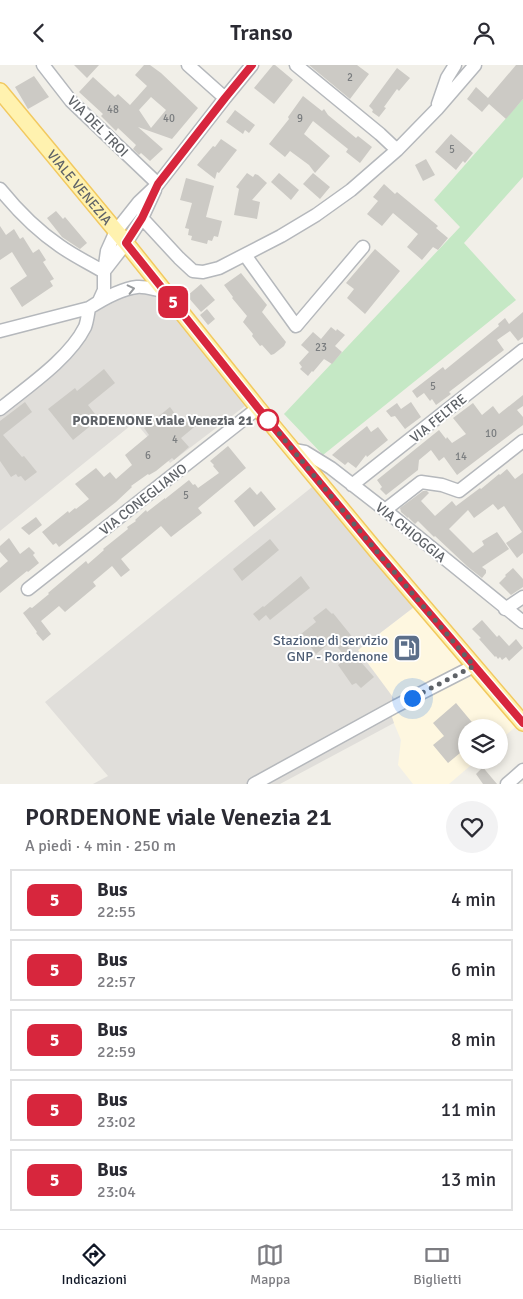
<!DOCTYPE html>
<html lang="it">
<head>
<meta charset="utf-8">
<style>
  :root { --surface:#fff; --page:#f2f2f3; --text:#2b2b33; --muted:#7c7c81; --line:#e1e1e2; --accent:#111827 }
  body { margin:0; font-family:Signika,sans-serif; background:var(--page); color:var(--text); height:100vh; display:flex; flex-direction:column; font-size:19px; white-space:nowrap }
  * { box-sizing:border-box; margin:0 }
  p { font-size:16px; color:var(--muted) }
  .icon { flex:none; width:28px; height:28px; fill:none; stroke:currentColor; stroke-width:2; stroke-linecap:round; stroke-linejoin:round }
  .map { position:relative; height:719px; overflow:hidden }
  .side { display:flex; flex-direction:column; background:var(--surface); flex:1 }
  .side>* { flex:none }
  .badge { padding:0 10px; border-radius:8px; font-size:18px; line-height:32px }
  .tools { position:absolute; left:458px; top:654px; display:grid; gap:10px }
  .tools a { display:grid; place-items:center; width:50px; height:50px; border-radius:50%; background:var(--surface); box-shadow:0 2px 8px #0003; font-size:25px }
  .you { position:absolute; width:25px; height:25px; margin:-12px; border:4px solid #fff; border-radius:50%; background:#1a73e8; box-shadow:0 0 0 8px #1a73e833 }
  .map>.badge { position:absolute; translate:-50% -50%; box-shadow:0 0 0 2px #fff }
  .round { display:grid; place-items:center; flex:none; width:52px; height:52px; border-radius:26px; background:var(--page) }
  .overview { display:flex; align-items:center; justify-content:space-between; height:85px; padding:0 25px }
  h1 { font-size:24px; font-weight:600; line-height:38px }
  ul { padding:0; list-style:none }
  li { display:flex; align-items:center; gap:15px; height:62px; margin:0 10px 8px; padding:0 15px; border:2px solid var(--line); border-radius:0px }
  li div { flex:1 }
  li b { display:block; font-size:19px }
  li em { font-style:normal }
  li .badge { min-width:55px; font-weight:700; text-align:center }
  header { display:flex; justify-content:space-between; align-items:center; height:65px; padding:0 25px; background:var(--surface); font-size:22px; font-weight:600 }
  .menu { display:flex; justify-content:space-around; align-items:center; height:70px; border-top:1px solid var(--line); background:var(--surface); font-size:14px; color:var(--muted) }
  .menu a { display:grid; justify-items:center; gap:2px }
  .menu .on { color:var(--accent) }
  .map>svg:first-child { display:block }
  .commercial { fill:#fef7e0 }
  .industrial { fill:#e0deda }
  .green { fill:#c5e8c5 }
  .building { fill:#cccac5; fill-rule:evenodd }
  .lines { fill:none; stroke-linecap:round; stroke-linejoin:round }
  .minor-casing { stroke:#b5b8bc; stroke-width:15 }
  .major-casing { stroke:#f2c960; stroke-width:18 }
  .minor { stroke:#fff; stroke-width:12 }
  .major { stroke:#fff2af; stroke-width:15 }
  .oneway { stroke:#979a9d }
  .line-casing { stroke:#fff; stroke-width:11 }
  .line { stroke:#d7263d; stroke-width:8 }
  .walk { stroke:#5f6368; stroke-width:5; stroke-dasharray:0 9 }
  .stop-dot { fill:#fff; stroke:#d7263d; stroke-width:2.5 }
  .labels { text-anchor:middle; stroke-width:4; stroke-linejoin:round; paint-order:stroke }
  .number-label { font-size:11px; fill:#7a7d7f }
  .street-label { font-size:14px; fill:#5f6368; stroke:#fff }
  .stop-label { font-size:14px; font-weight:bold; fill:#5f6368; stroke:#fff; text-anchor:end }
  .service-label { font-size:14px; fill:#4e5e75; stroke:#fff; text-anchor:end }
</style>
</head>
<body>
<header><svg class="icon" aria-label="back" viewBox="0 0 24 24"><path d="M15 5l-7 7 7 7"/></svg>Transo<svg class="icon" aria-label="person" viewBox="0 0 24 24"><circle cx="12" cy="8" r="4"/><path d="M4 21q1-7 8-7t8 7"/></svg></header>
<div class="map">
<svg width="523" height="719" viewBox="0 0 523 719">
  <rect width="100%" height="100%" fill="#f1efe8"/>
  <path class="commercial" d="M418,539L520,658L499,676V662H466V695H477L449,719H413L398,700L401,675L390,649L358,585Z"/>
  <path class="industrial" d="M138,226L161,230L249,338L170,398L135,357L0,466V350L60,300L92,244Z
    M317,418L418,539L358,585L401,643L391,649L394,658L280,719H93L108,711L45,637Z"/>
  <path class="green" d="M523,34V112L464,178L516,235L323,390L284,349L460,162L434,135Z"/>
  <path class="building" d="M74,0H99L87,13Z
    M144,0H150L161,8L198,43L172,74L138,62L163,84L150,96L141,88L139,90L133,84L136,80L118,63L116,66L101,51L103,49L79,27L93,12L115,32L118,29L130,40L147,21L135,10ZM151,32L166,45L151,63L139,45Z
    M273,0H275L293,15L274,39L254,23Z
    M309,0H357L369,9L350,34Z
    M516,0H523V34L506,54L489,39L482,47L467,34L476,22L488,33Z
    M397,3L410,13L399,26L397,24L384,42L386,43L379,52L372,47L373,45L369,41Z
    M34,11L49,32L28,44L15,22Z
    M303,31L322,46L324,44L328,50L356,73L358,71L372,82L360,98L346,87L348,84L313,56L304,69L330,91L315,108L309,100L290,86L285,92L269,79L289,54L288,52Z
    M235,45L255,60L249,68L245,65L243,69L226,57Z
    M451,69L473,88L465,98L463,96L456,105L435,87Z
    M221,74L237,85L219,108L217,107L215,114L197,100L213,81L215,82Z
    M426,94L435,110L423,116L415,100Z
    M247,108L253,112L255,109L258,110L267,118L252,135L260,137L257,154L234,150L239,124L236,122Z
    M279,108L299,125L291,135L271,117Z
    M313,108L330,122L320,134L303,119Z
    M186,113L214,121L206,152L222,156L218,172L214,171L212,176L208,175L207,179L191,175L192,171L188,170L189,164L185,163L192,138L180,135Z
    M384,119L395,129L397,127L426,151L438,161L436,163L448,173L438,185L433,182L422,195L407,182L418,169L393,148L382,161L367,149L378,136L373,132Z
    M56,146L63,154L65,152L87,178L80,184L62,172L47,153Z
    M0,161L6,170L14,164L20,174L23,172L33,188L39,184L46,195L43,197L54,214L50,216L53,221L22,242L10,223L27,211L12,187L0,195Z
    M375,184L400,206L365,249L347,233L354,224L346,218Z
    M241,208L267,240L262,247L286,277L284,281L274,289L271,290L262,280L260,281L252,271L253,269L243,257L247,251L232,233L233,232L224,220Z
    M201,219L215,235L201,247L187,231Z
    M207,244L215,254L208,260L200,250Z
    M523,247V272L518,276L510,266L497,275L504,285L449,327L451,329L436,340L432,334L430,336L424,328L417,333L412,326L443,302L445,305L499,261L498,259L505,253L509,259Z
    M331,262L336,266L337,264L345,270L335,281L342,287L332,299L324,294L313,307L312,306L308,311L300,304L302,302L299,298L309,287L301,280L313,267L321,274Z
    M104,304L115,318L88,340L99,354L73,375L48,344L75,323L77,326Z
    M523,330V341L517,345L523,352V360L457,410L444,392L439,396L431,385L419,395L418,405L386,430L380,424L382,422L377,415L439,365L446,374L447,372L452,378L466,369L453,353L473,338L482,350L493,341L499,349Z
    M25,337L32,347L3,370L22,392L24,391L37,407L25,416L21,411L18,412L16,409L11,412L0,396V356Z
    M411,337L421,352L405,364L395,351L391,352L386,346L397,338L401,344Z
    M170,342L183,360L193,351L199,358L181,373L189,382L174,395L172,393L156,406L149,410L148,409L131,421L132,422L116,437L59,482L56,478L53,480L42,467L68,446L69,448L75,443L76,444L89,434L75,419L96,403L104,412L110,407L116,414L132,400L125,390L149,370L144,363Z
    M367,361L371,367L378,362L388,375L367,392L366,390L356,403L348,397L345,400L332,390L341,382Z
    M228,381L246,403L198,443L202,448L171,472L161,461L121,494L130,505L121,512L112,501L93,517L96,521L65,547L59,541L41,556L51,569L43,576L36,568L37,567L23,548L30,542L32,543L49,529L48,528L86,496L88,499L104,485L103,484L128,464L127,462L136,456L135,455L146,445L147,447L165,433V434L189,415L193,420L195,419L198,423L219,408L213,401L214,400L210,396Z
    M507,404L515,414L523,408V488L517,493L506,478L522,467L504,441L498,445L493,439L474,453L468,445L449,464L473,488L484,480L482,476L497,467L509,484L482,502L486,505V508L482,513L468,502L435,471L434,472L418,456L415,459L408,452V453L401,447L400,443L423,426H427L429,428L421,436L435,451L452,436L456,441L480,423L481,424L499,409L500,410Z
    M250,422L257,430L261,426L276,444L254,462L234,436Z
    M36,452L42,460L29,470L21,463Z
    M9,473L20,489L29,482L35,488L33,490L39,498L28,507L27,506L0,528V503L8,496L0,487V481Z
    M270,474L279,485L242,516L233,504Z
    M513,503L523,514V522L511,530L499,518L506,511L505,510Z
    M301,511L310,523L270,555L266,550L259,556L253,549L263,541L264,542Z
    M326,543L332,549L333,548L354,574L346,580L374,612L361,623L356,618L352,620L338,600L347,593L332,576L316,589L301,569L316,557L313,553Z
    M482,555L497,572L499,570L509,581L516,574L523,583L509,596L506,592L502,595L500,592L498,594L496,591L495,592L479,574L481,573L472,564Z
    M456,638L476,662H466V683L448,698L433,680L444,671L433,658Z
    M483,702L486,706L497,719H483L476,709Z"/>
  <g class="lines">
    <g class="minor-casing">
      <path id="minor" d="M43,0L71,36L158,119
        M188,0L225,33
        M296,0L380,69L397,85
        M438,39L447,13L455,0
        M0,124C17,145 38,166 60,181C74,191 89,198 104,207
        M142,153L179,193L193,206L203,207L219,203L281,171L316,150L351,125L397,85L437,44L475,0
        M245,190L296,261L363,182
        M105,205L126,178L142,153L155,125
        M99,236L104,225V207L107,186L116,166L139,137L158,119L225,33L252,0
        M0,266L89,243C103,234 120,224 137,222C145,221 156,225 165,226
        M0,344C27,322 69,294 85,262C87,257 88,249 89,243
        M294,385L305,387L331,403L385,445L523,557
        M352,420L523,285
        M385,445L421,417L442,420L459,426L523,376
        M28,524L258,343
        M505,544L523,532
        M254,719L396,641L474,601
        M507,719L523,705"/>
    </g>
    <g class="major-casing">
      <g id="major">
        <path id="s1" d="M0,26L126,178L258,343L378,488L523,658"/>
      </g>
    </g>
    <use href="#minor" class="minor"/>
    <use href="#major" class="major"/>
  </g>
  <defs><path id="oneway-chevron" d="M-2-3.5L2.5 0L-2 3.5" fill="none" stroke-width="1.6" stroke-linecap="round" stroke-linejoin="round" transform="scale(1.25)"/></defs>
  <use class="oneway" href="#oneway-chevron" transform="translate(131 224) rotate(-13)"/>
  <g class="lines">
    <g class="line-casing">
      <path id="line" d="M252,0L225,33L158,119L142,153L126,178L258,343L378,488L523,658"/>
    </g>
    <use href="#line" class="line"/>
    <path class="walk" d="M268,355L378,488L474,601L412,633"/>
  </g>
  <defs>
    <g id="fuel-square" transform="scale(1.4375)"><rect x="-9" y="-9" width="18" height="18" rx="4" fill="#5c6f8a" stroke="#fff"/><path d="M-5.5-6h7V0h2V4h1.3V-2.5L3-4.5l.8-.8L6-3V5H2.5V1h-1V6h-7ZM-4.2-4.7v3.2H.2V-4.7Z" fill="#fff"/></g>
  </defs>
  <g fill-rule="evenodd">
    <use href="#fuel-square" x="407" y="583"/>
  </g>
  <circle class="stop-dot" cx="268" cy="355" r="10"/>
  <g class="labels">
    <g class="number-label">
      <text x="350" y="16">2</text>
      <text x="113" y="48">48</text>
      <text x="169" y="57">40</text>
      <text x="300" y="57">9</text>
      <text x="452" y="88">5</text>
      <text x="321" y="286">23</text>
      <text x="433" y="325">5</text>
      <text x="491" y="372">10</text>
      <text x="175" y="378">4</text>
      <text x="148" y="394">6</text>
      <text x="461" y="395">14</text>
      <text x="186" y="434">5</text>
    </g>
    <g class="street-label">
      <text transform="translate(98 61) rotate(45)" y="5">VIA DEL TROI</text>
      <text dy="5" stroke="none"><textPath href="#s1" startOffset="125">VIALE VENEZIA</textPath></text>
      <text transform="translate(438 353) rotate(-39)" y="5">VIA FELTRE</text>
      <text transform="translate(143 434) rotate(-38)" y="5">VIA CONEGLIANO</text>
      <text transform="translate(411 467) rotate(39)" y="5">VIA CHIOGGIA</text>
    </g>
    <g class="stop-label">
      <text x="253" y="360">PORDENONE viale Venezia 21</text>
    </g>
    <g class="service-label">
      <text x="388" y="580">Stazione di servizio<tspan x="388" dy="16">GNP - Pordenone</tspan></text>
    </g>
  </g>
</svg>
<div class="tools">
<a><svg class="icon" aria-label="layers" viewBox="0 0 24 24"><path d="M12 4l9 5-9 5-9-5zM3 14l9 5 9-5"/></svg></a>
</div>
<div class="you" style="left:412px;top:633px"></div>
<b class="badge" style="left:173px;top:237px;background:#d7263d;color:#fff">5</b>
</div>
<section class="side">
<div class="overview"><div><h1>PORDENONE viale Venezia 21</h1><p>A piedi · 4 min · 250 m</p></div><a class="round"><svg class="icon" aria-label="heart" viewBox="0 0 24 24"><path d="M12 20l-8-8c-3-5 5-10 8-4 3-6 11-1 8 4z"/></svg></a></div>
<ul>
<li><span class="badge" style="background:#d7263d;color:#fff">5</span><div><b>Bus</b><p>22:55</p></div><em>4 min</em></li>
<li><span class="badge" style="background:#d7263d;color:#fff">5</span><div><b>Bus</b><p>22:57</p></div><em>6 min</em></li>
<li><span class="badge" style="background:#d7263d;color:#fff">5</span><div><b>Bus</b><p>22:59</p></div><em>8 min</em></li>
<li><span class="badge" style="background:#d7263d;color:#fff">5</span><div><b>Bus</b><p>23:02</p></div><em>11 min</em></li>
<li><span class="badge" style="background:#d7263d;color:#fff">5</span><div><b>Bus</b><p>23:04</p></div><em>13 min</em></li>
</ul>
</section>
<nav class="menu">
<a class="on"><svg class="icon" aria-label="directions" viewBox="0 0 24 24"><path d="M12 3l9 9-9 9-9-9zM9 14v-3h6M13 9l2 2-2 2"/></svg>Indicazioni</a>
<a><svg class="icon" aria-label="map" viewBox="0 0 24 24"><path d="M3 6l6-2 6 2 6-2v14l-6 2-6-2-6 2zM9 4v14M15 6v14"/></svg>Mappa</a>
<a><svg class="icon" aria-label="tickets" viewBox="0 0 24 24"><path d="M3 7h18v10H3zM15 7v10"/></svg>Biglietti</a>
</nav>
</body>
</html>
